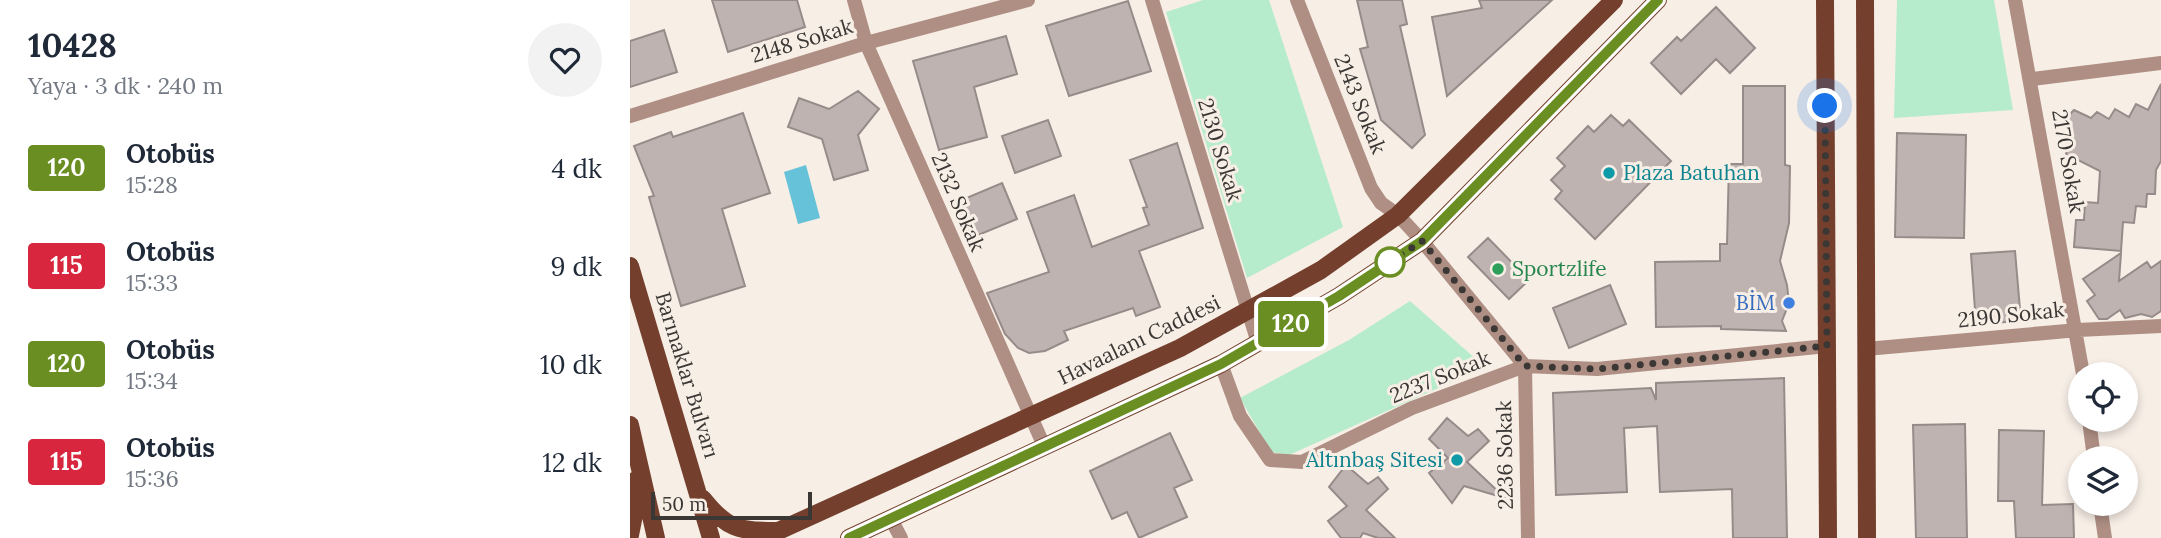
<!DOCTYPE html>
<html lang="tr">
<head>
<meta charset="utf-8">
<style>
  :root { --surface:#fff; --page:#f2f2f3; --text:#1f2937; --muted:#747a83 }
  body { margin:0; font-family:Lora,serif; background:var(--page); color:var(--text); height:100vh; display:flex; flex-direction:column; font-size:26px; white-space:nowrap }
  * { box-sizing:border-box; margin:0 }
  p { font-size:23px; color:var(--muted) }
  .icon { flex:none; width:38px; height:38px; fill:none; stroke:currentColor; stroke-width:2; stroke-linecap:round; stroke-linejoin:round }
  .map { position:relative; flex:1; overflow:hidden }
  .drawer { display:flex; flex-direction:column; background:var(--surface); width:630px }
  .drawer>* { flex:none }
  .badge { padding:0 14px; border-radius:5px; font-size:24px; line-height:46px }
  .buttons { position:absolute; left:1438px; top:362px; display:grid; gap:14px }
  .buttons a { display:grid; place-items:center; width:70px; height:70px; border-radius:50%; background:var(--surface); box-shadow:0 4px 10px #0003; font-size:35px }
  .scale { position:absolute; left:21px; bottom:18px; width:161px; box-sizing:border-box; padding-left:7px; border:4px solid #3a3734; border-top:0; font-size:19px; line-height:24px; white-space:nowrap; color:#3a3734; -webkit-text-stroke:5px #f7eee6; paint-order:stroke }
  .you { position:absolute; width:35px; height:35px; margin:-18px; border:5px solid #fff; border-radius:50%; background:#1a73e8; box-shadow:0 0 0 10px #1a73e833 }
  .map>.badge { position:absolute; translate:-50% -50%; box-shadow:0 0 0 4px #fff }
  .round { display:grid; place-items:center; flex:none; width:74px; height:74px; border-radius:37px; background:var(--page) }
  .summary { display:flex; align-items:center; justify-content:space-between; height:119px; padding:0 28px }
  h1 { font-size:33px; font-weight:700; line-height:52px }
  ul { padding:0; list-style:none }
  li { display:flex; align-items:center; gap:21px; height:98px; padding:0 28px }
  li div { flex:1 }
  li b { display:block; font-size:26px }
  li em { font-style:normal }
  li .badge { min-width:77px; font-weight:700; text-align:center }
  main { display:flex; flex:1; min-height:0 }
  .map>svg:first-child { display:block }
  .green { fill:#b6eccb }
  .water { fill:#66c2d8 }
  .building { fill:#bfb3b2; stroke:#978b8a; stroke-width:2 }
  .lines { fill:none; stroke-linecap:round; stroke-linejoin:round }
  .street { stroke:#af8f84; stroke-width:14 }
  .primary { stroke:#74402d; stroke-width:18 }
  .line-casing { stroke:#fff; stroke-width:16 }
  .line { stroke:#6b8e23; stroke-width:10 }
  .walk { stroke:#3a3734; stroke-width:7; stroke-dasharray:0 12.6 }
  .culture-dot { fill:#0f9aa8; stroke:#f7eee6; stroke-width:2.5 }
  .stop-dot { fill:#fff; stroke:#6b8e23; stroke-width:3.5 }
  .leisure-dot { fill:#2e9e5b; stroke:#f7eee6; stroke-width:2.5 }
  .shop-dot { fill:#3f7fe0; stroke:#f7eee6; stroke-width:2.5 }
  .labels { text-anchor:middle; stroke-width:6; stroke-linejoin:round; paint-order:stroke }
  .street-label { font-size:21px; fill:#3a3734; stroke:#f7eee6 }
  .culture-label { font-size:21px; fill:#0d838f; stroke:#f7eee6; text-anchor:start }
  .leisure-label { font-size:21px; fill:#27864d; stroke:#f7eee6; text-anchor:start }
  .shop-label { font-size:21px; fill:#366cbe; stroke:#f7eee6; text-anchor:end }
</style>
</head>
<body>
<main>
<section class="drawer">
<div class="summary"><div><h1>10428</h1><p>Yaya · 3 dk · 240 m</p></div><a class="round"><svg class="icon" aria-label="heart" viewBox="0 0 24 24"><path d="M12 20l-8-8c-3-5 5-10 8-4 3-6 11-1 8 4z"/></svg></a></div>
<ul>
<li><span class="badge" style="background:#6b8e23;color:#fff">120</span><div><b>Otobüs</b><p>15:28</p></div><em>4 dk</em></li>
<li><span class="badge" style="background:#d7263d;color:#fff">115</span><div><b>Otobüs</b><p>15:33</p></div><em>9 dk</em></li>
<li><span class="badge" style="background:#6b8e23;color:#fff">120</span><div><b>Otobüs</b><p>15:34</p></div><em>10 dk</em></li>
<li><span class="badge" style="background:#d7263d;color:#fff">115</span><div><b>Otobüs</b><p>15:36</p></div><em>12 dk</em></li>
</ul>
</section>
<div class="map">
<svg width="1531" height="538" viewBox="0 0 1531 538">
  <rect width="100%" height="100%" fill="#f7eee6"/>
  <path class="green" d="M573,0H639L713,227L617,278L536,12Z
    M1267,0H1364L1383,110L1264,118Z
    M780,301L855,367L659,455L641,452L610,398L719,340Z"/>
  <path class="water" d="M176,165L190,218L168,224L154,172Z"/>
  <path class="building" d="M82,0H167L175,27L98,52Z
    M727,0H772L777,24L770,26L795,135L782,148L751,120L730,49L738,47Z
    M849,0H922L817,96L802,17L852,8Z
    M498,1L521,71L439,96L416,26Z
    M1086,7L1125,48L1100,73L1086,59L1051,94L1021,63L1047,37L1051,41Z
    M34,30L47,72L0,87V41Z
    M376,36L387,74L344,87L357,137L309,150L283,61Z
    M1531,84V161L1526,170L1525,194H1517L1516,207L1506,206L1504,223L1493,222L1491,251L1444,247L1446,220H1454L1455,202L1468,203L1470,171L1436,154L1439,134L1436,118L1444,110L1461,118L1467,112L1479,119L1485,109L1499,117L1506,104L1518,110Z
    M1113,86H1155V165L1160,166L1159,223L1150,261L1157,285L1159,303L1152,321L1156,331L1091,329V326L1026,327L1025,262L1090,261V244H1097L1099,164H1113Z
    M228,91L249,109L228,135L238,170L204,180L192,139L158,127L169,98L199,109Z
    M113,113L140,193L92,209L115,286L51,306L19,197L24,196L4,146L41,132L43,137Z
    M981,115L993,126L999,120L1041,161L965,239L925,199L932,191L921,180L935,166L927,158L958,126L964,132Z
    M418,120L431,156L385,173L372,136Z
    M1267,133L1336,135L1334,238L1265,237Z
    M547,143L573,228L509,251L530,307L506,316L503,308L434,331L438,340L415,351L399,353L388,348L375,334L357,293L419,272L397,212L444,195L462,247L519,225L513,208L517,207L500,160Z
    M372,183L387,219L341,238L327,202Z
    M858,238L899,280L879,299L838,257Z
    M1385,251L1391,321L1346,324L1341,254Z
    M1491,253L1489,281L1517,262L1521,268L1531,261V311L1522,317L1511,314L1495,318L1490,310L1477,319H1469L1457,301L1465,295L1453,279Z
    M980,285L996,324L939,348L923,308Z
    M1154,378L1157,538H1103L1102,489L1030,492L1027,426L994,428L997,492L926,495L923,393L1021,388L1026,400V383Z
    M817,418L838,436L848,429L859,441L837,462L875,498L834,486L822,503L799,473L818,458L799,439Z
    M1335,424L1337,538H1286L1283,425Z
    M1369,430L1414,431L1412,505L1443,504L1444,538H1386L1384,501H1368Z
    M540,433L562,480L544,488L557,517L509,538L497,512L482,519L460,471Z
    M716,465L738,484L748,477L758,489L736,510L765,538H748L733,533L730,538H711L698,521L717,506L699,487Z"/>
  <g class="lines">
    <path class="street" d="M224,0L236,43L414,446
      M522,0L628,343
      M667,0L741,188L751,203L768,215L792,241L895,366L898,538
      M1385,0L1453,374
      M1402,79L1531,63
      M0,116L236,43L398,0
      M1236,349L1448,330L1531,326
      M591,364L610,416L640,460L672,462L782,408L895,366L967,369L1197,346
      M1459,420L1464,458
      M1470,504L1475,538
      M261,519L271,538"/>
    <path class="primary" d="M1195,0L1198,538
      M1235,0L1237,538
      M0,266L81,538
      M0,425L26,538
      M73,499C97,529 108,531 145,531
      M0,535L5,510L6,480
      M133,538L550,348L691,270L768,215L984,0
      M219,538L591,364L709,296L792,241L1028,0"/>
  </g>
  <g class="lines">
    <g class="line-casing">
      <path id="line" d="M219,538L591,364L709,296L792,241L1028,0"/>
    </g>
    <use href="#line" class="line"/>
    <path class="walk" d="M760,262L750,269L792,241L895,366L967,369L1197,346L1195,106"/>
  </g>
  <g class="culture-dot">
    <circle cx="979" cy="173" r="7"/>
    <circle cx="827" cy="460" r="7"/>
  </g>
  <circle class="stop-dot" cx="760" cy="262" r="14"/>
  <circle class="leisure-dot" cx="868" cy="269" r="7"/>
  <circle class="shop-dot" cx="1159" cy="303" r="7"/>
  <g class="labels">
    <g class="street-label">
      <text transform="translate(172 41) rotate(-17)" y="7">2148 Sokak</text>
      <text transform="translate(730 104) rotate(68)" y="7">2143 Sokak</text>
      <text transform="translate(590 150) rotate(73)" y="7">2130 Sokak</text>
      <text transform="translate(1438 161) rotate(80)" y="7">2170 Sokak</text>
      <text transform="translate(328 202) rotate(67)" y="7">2132 Sokak</text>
      <text transform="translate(1381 315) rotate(-6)" y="7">2190 Sokak</text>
      <text transform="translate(509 340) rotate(-26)" y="7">Havaalanı Caddesi</text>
      <text transform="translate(57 375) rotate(73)" y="7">Barınaklar Bulvarı</text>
      <text transform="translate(810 377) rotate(-22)" y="7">2237 Sokak</text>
      <text transform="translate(875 455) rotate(-91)" y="7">2236 Sokak</text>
    </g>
    <g class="culture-label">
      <text x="993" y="180">Plaza Batuhan</text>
      <text x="813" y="467" text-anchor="end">Altınbaş Sitesi</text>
    </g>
    <g class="leisure-label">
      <text x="882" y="276">Sportzlife</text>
    </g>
    <g class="shop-label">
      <text x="1145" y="310">BİM</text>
    </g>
  </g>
</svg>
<div class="buttons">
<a><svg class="icon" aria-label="locate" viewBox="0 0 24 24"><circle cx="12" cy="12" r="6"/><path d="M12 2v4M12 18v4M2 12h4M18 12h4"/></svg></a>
<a><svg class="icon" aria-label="layers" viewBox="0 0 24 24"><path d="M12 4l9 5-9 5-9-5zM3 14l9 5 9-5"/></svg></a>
</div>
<div class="scale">50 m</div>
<div class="you" style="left:1195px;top:106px"></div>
<b class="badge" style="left:661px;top:324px;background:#6b8e23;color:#fff">120</b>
</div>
</main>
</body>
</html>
